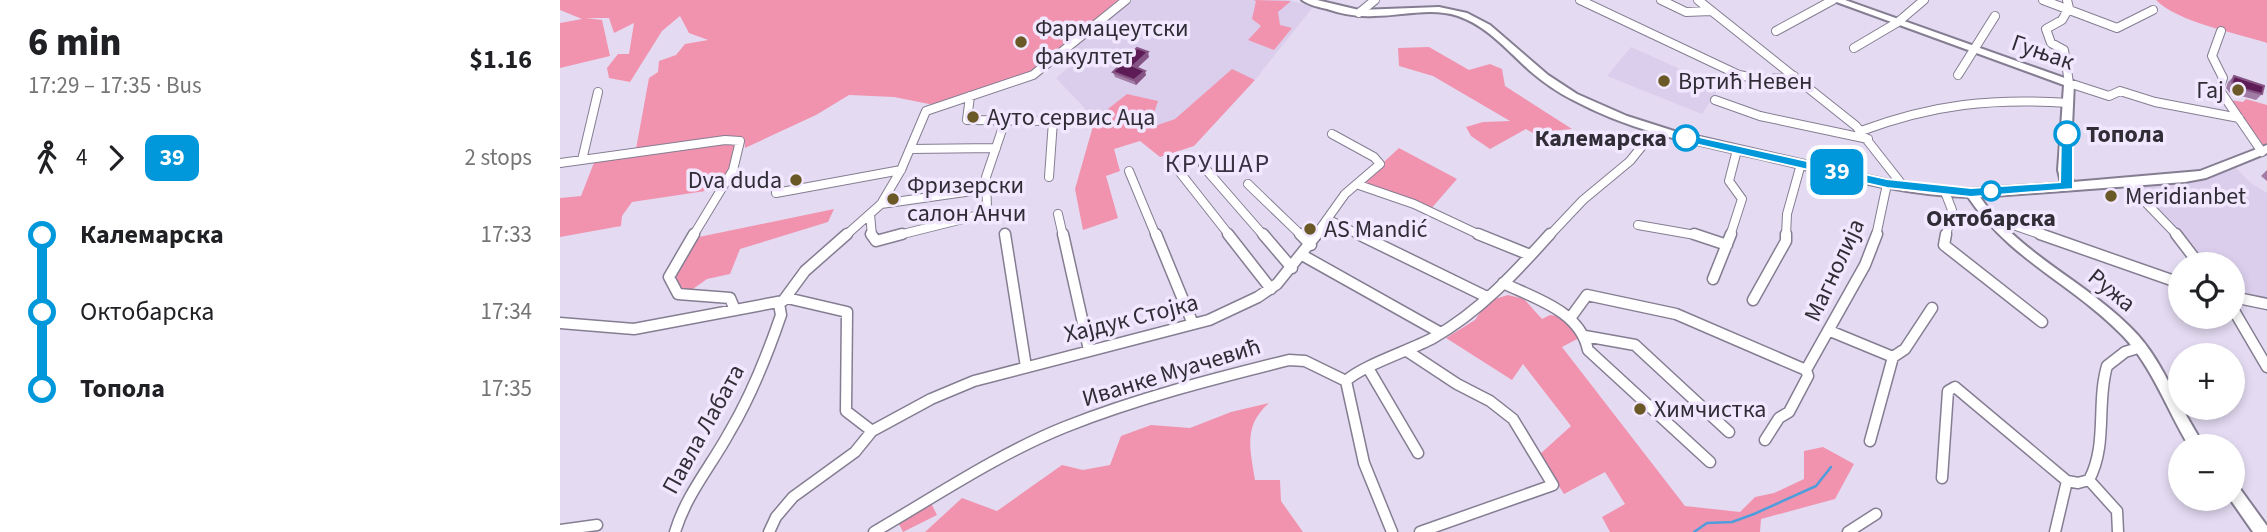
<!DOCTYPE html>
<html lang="en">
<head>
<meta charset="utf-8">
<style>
  :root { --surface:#fff; --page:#f6f6f6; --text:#202124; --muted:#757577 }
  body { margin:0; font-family:"Source Sans 3",sans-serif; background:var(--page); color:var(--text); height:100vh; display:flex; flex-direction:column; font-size:26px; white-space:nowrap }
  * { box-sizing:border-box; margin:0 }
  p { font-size:23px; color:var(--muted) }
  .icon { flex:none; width:38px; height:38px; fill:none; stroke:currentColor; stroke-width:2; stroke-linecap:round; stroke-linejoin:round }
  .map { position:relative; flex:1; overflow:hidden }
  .panel { display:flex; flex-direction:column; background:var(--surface); width:560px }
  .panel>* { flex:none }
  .badge { padding:0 14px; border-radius:10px; font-size:24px; line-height:46px }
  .tools { position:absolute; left:1608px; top:252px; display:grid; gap:14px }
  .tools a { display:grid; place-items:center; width:77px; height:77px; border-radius:50%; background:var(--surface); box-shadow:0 4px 10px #0003; font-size:35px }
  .map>.badge { position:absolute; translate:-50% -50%; box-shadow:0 0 0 4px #fff }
  .legs { display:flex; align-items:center; gap:10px; height:77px; padding:0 28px; font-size:23px }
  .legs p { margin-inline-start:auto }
  .summary { display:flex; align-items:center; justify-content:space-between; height:119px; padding:0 28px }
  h1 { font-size:38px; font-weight:800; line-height:52px }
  ul { padding:0 28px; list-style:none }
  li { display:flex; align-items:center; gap:24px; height:77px; font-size:26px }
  li i { display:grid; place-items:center; width:10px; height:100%; margin:0 9px; background:currentColor }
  li i::after { content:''; width:18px; height:18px; margin:-9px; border:5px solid; border-radius:50%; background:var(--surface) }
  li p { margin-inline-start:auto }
  li:first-child i { background:linear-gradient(#0000 50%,currentColor 0) }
  li:last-child i { background:linear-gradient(currentColor 50%,#0000 0) }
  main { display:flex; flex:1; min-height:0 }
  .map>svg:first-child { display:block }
  .built { fill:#daceec }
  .green { fill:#f193ae }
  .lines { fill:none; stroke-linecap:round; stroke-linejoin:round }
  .stream { stroke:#4f9ddc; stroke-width:2.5 }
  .street-far1-casing { stroke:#857d92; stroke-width:10 }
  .street-casing { stroke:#857d92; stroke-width:13 }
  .secondary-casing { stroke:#857d92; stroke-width:4 }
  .street-far1 { stroke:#fff; stroke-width:8 }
  .street { stroke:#fff; stroke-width:10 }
  .secondary { fill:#fff; fill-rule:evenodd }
  .wall { fill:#a17ca4 }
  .shaded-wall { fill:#865585 }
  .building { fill:#5e1c56; stroke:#865585; stroke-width:2 }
  .line-1 { fill:#0098da; stroke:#fff; stroke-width:2 }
  .poi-dot { fill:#6b5827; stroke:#f1e8ff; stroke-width:2.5 }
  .stop-1-dot { fill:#fff; stroke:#0098da; stroke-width:3.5 }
  .labels { text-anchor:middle; stroke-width:7; stroke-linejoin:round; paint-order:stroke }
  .poi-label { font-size:24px; fill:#302d36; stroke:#f1e8ff; text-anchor:start }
  .street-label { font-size:24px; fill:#302d36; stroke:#f1e8ff }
  .stop-label { font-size:24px; font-weight:bold; fill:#302d36; stroke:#f1e8ff; text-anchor:start }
  .neighbourhood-label { font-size:26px; letter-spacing:2px; fill:#393243; stroke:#f1e8ff }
</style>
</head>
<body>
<main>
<section class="panel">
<div class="summary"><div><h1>6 min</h1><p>17:29 – 17:35 · Bus</p></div><b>$1.16</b></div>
<div class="legs"><svg class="icon" aria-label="walk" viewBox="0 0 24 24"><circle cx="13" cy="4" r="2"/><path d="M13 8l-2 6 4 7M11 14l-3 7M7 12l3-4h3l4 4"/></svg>4<svg class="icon" aria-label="forward" viewBox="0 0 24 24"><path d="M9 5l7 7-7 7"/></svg><b class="badge" style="background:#0098da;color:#fff">39</b><p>2 stops</p></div>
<ul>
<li><i style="color:#0098da"></i><b>Калемарска</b><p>17:33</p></li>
<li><i style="color:#0098da"></i><span>Октобарска</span><p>17:34</p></li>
<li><i style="color:#0098da"></i><b>Топола</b><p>17:35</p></li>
</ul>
</section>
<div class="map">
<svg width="1707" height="532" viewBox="0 0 1707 532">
  <rect width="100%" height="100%" fill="#e4dbf2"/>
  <path class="built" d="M573,0H728L753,7L695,80L672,70L615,119L587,129L597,101L567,94L535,119L496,78L516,61L510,52Z
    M1071,47L1160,87L1142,114L1047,76Z
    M1676,168L1691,183L1707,193V301L1673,294V264H1646L1575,186L1642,180Z"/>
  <path class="green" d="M0,0H558L468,76L374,105L334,97L289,95L256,115L185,148L184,139L162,144L175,145L181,150L159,189L72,202L62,216L61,226L0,237V198L21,196L37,155L76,149L89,78L98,72L99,61L116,55L125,44L148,40L129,33L120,16L102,31L70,82L49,78L47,68L58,54H69L74,23L54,33L49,18H26L42,20L50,56L0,68V23L22,19L0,10Z
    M693,0L731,1L718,12L720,25L732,28L714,50L688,40L701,26L692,19L696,1Z
    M1596,0H1707V43C1677,33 1617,22 1596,0Z
    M869,47L909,70L930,64L942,69L945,86L1012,129L973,133L966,129L930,149L911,136L906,127L923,122L950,121L873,76L839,66L838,48Z
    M672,69L695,80L634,146L600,157L580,141L554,149L560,171L546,176L558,218L523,230L515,189L535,119L567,94L598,101L589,128L615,119Z
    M1686,99L1707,105V142L1704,146L1670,100L1683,102Z
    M839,148L897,179L869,211L799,185Z
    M274,209L268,222L180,249L170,274L147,279L123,296L109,275L134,238Z
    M948,295L964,299L982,319L990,315L1005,317L1021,337L1002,347L1125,506L1180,512L1195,497L1214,493L1244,479V451L1263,447L1294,464L1275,499L1201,519L1200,532H1050L1042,517L1065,504L1045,472L1004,494L979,455L1011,426L963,364L952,380L886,338L915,320L928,301Z
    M709,403C683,426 690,448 695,480H720L721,501L743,532H365L402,498L437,511L502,465L523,470L550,465L561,436L591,425L630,428L671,412Z
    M371,503L377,515L343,532L338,522Z"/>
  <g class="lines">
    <path class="stream" d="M1134,532L1147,523L1172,522L1194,514L1256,486L1271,467"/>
    <g class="street-far1-casing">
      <path id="street-far1" d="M1020,0L1179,75L1204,80L1234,76
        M1101,0L1126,12L1151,11
        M1138,0L1296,126L1344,187
        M1483,0L1557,28L1593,10
        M1507,0L1509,8L1502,20L1486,29L1491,43L1504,50L1509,83L1549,96L1560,91L1595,102L1679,118
        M799,13L815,0
        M1216,31L1273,0
        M1661,31L1652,56L1663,78L1659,89L1702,152
        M1294,48L1338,22L1364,0
        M1398,75L1435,16
        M410,96L407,120L493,121L489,177
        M1155,100L1200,116L1308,139
        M1301,131C1374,104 1432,98 1509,103
        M350,149L436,148
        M22,160L38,92
        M0,163L165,140L180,141L173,170L133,236
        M643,166L704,236
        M618,170L670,236
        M569,171L596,236
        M1566,182L1618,236
        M688,184L742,236
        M799,185L854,204L922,236
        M1385,192L1392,210L1386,236
        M216,193L341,170
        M321,204L426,189
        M310,214L312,236
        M498,214L503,236
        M1430,217L1485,236
        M769,220L802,236
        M1078,225L1141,236
        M285,236L321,204L341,170L366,111L473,75L566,0
        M335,236L423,214L427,209L426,177L445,121
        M755,236L785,194L820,164L814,157L772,134
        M989,236L1023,200L1070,161L1095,130
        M1170,236L1182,199L1169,181L1177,150
        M1226,236L1227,214L1241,164
        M1316,236L1327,184"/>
    </g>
    <g class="street-casing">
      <path id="street" d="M134,234L109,277L118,294L170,298L175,310
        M311,234L316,241L342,234
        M445,234L466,367
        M503,234L529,350
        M596,234L633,324
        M668,234L711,289
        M703,234L732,268
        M740,234L751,245
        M798,234L927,297
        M918,234L970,255
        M1134,234L1167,245
        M1386,234L1384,245L1482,322
        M1480,234L1620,283
        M1616,234L1639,264
        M742,255L881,333
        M1153,279L1171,234
        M943,283C976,299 1020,311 1028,350L1150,462
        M1673,297L1707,304
        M227,298L287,312L286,411L312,431
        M1193,300L1226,241V234
        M1673,309L1707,367
        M1011,317L1027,295L1116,314L1246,370
        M0,323L74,329L223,301L245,271L287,234
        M1270,331L1333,357
        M1025,336L1075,345L1169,432
        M847,351L897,384L930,401L953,419L993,485L860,532
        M808,368L858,453
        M786,381C801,366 851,350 873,338C919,312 955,273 990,234
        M786,381L804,463L832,532
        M1205,440L1219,418L1229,412L1248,376L1246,370L1305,265L1317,234
        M1310,441L1333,357L1345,349L1372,308
        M1382,478L1388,391L1395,387L1507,481L1518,483L1529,480C1548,444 1536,404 1547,366L1565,352L1581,347
        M1529,480L1557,511L1558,532
        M0,530L37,525
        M115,532C126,495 151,466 169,433C191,396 207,356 221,315L219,304
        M209,532L216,517L233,497L295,452L312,431L371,399L414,381L649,320L698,297L717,284L757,234
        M314,532C376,496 438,454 505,427C578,398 653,379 729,360L745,361L786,381
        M1288,532L1316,514
        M1495,532L1507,481"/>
    </g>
    <g class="secondary-casing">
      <path id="secondary" d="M742,0H757L799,10L879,7L907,13L930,25L988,75L1017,94L1067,116L1114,131L1327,180L1385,188L1411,189L1501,183L1498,170L1504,85L1271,0H1285L1513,81L1514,83L1510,170L1513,182L1640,171L1707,145V153L1646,178L1625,182L1420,197C1458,253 1523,280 1570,327C1593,349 1606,377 1620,404V408H1622L1644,446H1629C1607,410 1593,368 1563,336C1513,284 1450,260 1408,197C1342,195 1279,177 1215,162C1146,146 1076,134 1013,100C997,92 983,82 969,70C947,50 927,26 898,16C871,7 841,16 814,16C797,17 782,14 767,9C758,7 749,5 742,0Z
        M1673,484L1678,486L1707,526V532H1693L1670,499H1673Z"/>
    </g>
    <use href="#street-far1" class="street-far1"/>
    <use href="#street" class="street"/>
    <use href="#secondary" class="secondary"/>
  </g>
  <path class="wall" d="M589,57L577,68L586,75L576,85L555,77L553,72Z
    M1674,76L1702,94L1696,100L1670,93L1666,88L1668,82Z
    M1707,170V181L1701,176Z"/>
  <path class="shaded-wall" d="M588,52L589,57L574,71L573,66Z
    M585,71L586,75L576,85L574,80Z"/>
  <path class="building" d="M577,48L588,52L573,66L585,71L574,80L553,72Z
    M1674,76L1704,86L1702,94L1676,87L1672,82Z"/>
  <path class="line-1" d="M1507,130L1513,134V189L1411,197L1327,188L1126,142L1120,138L1126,134L1327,179L1411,188L1500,182L1501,134Z"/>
  <g class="poi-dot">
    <circle cx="461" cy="42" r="7"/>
    <circle cx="1104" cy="81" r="7"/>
    <circle cx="1678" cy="90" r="7"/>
    <circle cx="413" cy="117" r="7"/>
    <circle cx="236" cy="180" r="7"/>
    <circle cx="1551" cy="196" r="7"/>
    <circle cx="333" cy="199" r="7"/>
    <circle cx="750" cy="229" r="7"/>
    <circle cx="1080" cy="409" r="7"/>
  </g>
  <g class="stop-1-dot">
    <circle cx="1507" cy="134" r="12"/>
    <circle cx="1126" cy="138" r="12"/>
    <circle cx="1431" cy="191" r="9"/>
  </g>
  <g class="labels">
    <g class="poi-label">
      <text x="475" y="36">Фармацеутски<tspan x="475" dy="28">факултет</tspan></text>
      <text x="1118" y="89">Вртић Невен</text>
      <text x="1664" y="98" text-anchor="end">Гај</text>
      <text x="427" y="125">Ауто сервис Аца</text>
      <text x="222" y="188" text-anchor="end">Dva duda</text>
      <text x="347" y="193">Фризерски<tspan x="347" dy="28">салон Анчи</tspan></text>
      <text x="1565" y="204">Meridianbet</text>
      <text x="764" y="237">AS Mandić</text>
      <text x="1094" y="417">Химчистка</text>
    </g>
    <g class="street-label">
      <text transform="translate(1483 52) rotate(19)" y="8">Гуњак</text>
      <text transform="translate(1274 270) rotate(-65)" y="8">Магнолија</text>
      <text transform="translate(1552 290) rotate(39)" y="8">Ружа</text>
      <text transform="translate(571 318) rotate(-14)" y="8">Хајдук Стојка</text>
      <text transform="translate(611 372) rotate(-17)" y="8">Иванке Муачевић</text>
      <text transform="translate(143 429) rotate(-61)" y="8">Павла Лабата</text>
    </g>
    <g class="stop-label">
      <text x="1526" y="142">Топола</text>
      <text x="1107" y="146" text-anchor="end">Калемарска</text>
      <text x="1431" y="226" text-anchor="middle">Октобарска</text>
    </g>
    <g class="neighbourhood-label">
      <text x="658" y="172">КРУШАР</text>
    </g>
  </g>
</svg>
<div class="tools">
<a><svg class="icon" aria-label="locate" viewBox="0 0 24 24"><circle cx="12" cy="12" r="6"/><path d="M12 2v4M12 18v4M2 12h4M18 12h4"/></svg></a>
<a>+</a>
<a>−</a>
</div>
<b class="badge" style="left:1277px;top:172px;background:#0098da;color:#fff">39</b>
</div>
</main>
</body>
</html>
